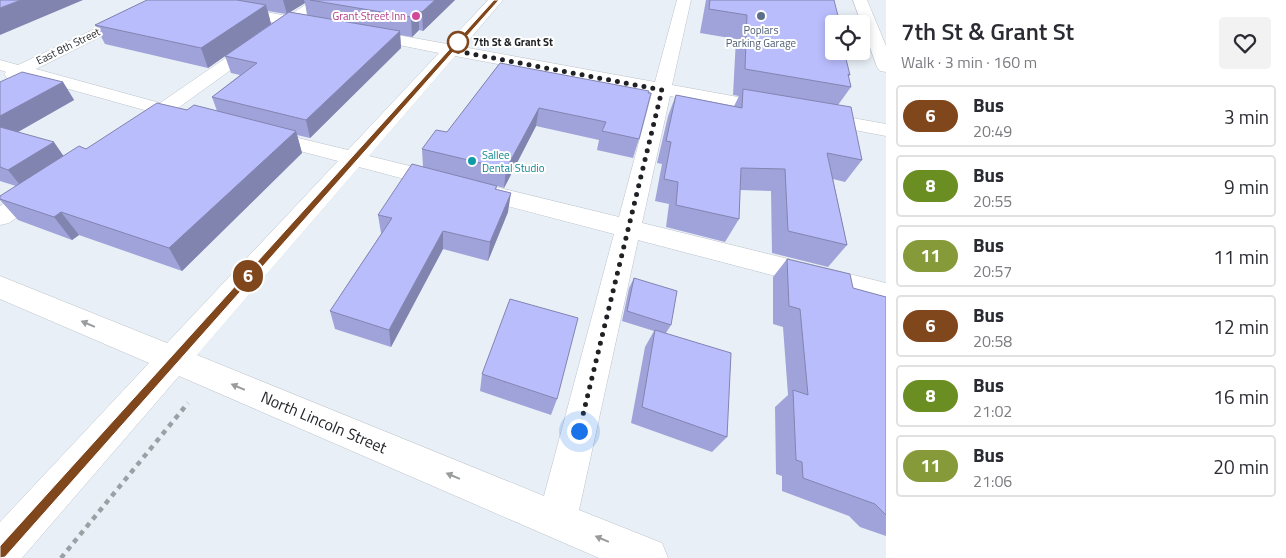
<!DOCTYPE html>
<html lang="en">
<head>
<meta charset="utf-8">
<style>
  :root { --surface:#fff; --page:#f2f2f3; --text:#2b2b33; --muted:#7c7c81; --line:#e1e1e2 }
  body { margin:0; font-family:"Titillium Web",sans-serif; background:var(--page); color:var(--text); height:100vh; display:flex; flex-direction:column; font-size:19px; white-space:nowrap }
  * { box-sizing:border-box; margin:0 }
  p { font-size:16px; color:var(--muted) }
  .icon { flex:none; width:28px; height:28px; fill:none; stroke:currentColor; stroke-width:2; stroke-linecap:round; stroke-linejoin:round }
  .map { position:relative; flex:1; overflow:hidden }
  .sheet { display:flex; flex-direction:column; background:var(--surface); width:400px }
  .sheet>* { flex:none }
  .badge { padding:0 10px; border-radius:16px; font-size:18px; line-height:32px }
  .buttons { position:absolute; left:825px; top:15px; display:grid; gap:10px }
  .buttons a { display:grid; place-items:center; width:45px; height:45px; border-radius:5px; background:var(--surface); box-shadow:0 2px 8px #0003; font-size:25px }
  .you { position:absolute; width:25px; height:25px; margin:-12px; border:4px solid #fff; border-radius:50%; background:#1a73e8; box-shadow:0 0 0 8px #1a73e833 }
  .map>.badge { position:absolute; translate:-50% -50%; box-shadow:0 0 0 2px #fff }
  .round { display:grid; place-items:center; flex:none; width:52px; height:52px; border-radius:5px; background:var(--page) }
  .overview { display:flex; align-items:center; justify-content:space-between; height:85px; padding:0 15px }
  h1 { font-size:24px; font-weight:600; line-height:38px }
  ul { padding:0; list-style:none }
  li { display:flex; align-items:center; gap:15px; height:62px; margin:0 10px 8px; padding:0 5px; border:2px solid var(--line); border-radius:5px }
  li div { flex:1 }
  li b { display:block; font-size:19px }
  li em { font-style:normal }
  li .badge { min-width:55px; font-weight:700; text-align:center }
  main { display:flex; flex:1; min-height:0 }
  .map>svg:first-child { display:block }
  .lines { fill:none; stroke-linecap:round; stroke-linejoin:round }
  .minor-casing { stroke:#bdc3cb; stroke-width:1 }
  .path { stroke:#9ba0a5; stroke-width:4.5; stroke-dasharray:5 5; stroke-linecap:butt }
  .minor { fill:#fff; fill-rule:evenodd }
  .wall { fill:#9fa3d9; fill-rule:evenodd }
  .shaded-wall { fill:#8284b0 }
  .building { fill:#b9bdfc; stroke:#8284b0 }
  .oneway { fill:#9a9b9c }
  .line { fill:#80471c; stroke:#fff }
  .walk { stroke:#1f2124; stroke-width:5; stroke-dasharray:0 9 }
  .hotel-dot { fill:#d1479c; stroke:#fff; stroke-width:2 }
  .service-dot { fill:#5c6f8a; stroke:#fff; stroke-width:2 }
  .stop-dot { fill:#fff; stroke:#80471c; stroke-width:2.5 }
  .culture-dot { fill:#0f9aa8; stroke:#fff; stroke-width:2 }
  .labels { text-anchor:middle; stroke-width:4; stroke-linejoin:round; paint-order:stroke }
  .far-hotel-label { font-size:11px; fill:#b23c85; stroke:#fff; text-anchor:end }
  .far-service-label { font-size:11px; fill:#4e5e75; stroke:#fff }
  .far-stop-label { font-size:11px; font-weight:bold; fill:#1f2124; stroke:#fff; text-anchor:start }
  .far-street-label { font-size:11px; fill:#1f2124; stroke:#fff }
  .far-culture-label { font-size:11px; fill:#0d838f; stroke:#fff; text-anchor:start }
  .near-street-label { font-size:16px; fill:#1f2124; stroke:#fff }
</style>
</head>
<body>
<main>
<div class="map">
<svg width="886" height="558" viewBox="0 0 886 558">
  <rect width="100%" height="100%" fill="#e8eff6"/>
  <g class="lines">
    <g class="minor-casing">
      <path id="minor" d="M166,0H197L288,16L313,0H330L304,18L321,22L324,25L321,28L316,30L293,25L178,108L194,112L197,116L194,120L187,122L167,116L153,123L146,121L143,117L148,111L22,76L13,79L7,78L4,74L6,72L0,70V60L18,65L131,12L136,13L138,16L136,19L36,69L160,103L277,23L173,4Z
        M488,0H503L463,47L655,82L677,0H691L672,85L771,103L778,105L781,109L778,113L771,115L670,96L642,223L886,283V305L638,240L579,510L662,543L668,558H599L179,376L22,558H0V522L149,363L0,299V276L167,343L338,161L258,140L255,136L258,132L265,130L348,150L439,53L359,37L356,34L359,31L364,29L447,44ZM455,56L652,93L619,217L369,156ZM359,167L614,234L544,496L197,355Z
        M853,0H867L886,46V72L880,71L877,67Z
        M819,112L886,124V136L812,122L809,118L812,114Z
        M40,184L48,186L52,191L48,196L9,223L0,225V206L32,186Z"/>
    </g>
    <path class="path" d="M61,558L188,403"/>
    <use href="#minor" class="minor"/>
  </g>
  <path class="wall" d="M147,0H455L423,31L419,30L412,37L400,35L401,48L310,138L297,135L302,153L182,271L79,235L72,240L18,220L0,200V196L16,186L0,181V82H63L74,100L18,132L63,156L86,149L187,110L217,111L212,97L240,75L231,73L225,56L208,68L105,44L95,25ZM305,3L307,15L290,12ZM268,11L286,14L271,24Z
    M706,0H834V24L850,75L848,77L851,87L838,105L862,160L845,182L833,179L847,245L828,267L772,253L771,191L740,190L739,219L725,242L666,227L669,204L655,201L662,164L657,163L668,116L676,95L734,106L739,96L733,95L736,39L700,33Z
    M500,63L639,139L633,158L597,150L599,140L536,126L504,188L497,186L496,190L508,212L488,261L443,249L391,347L335,329L330,311L381,234V233L378,215L423,167L422,149L447,132Z
    M787,259L853,288L886,297V536L860,527L849,516L782,491V476L776,474L775,407L788,395L783,327L773,324V277Z
    M634,278L671,325L666,333L727,437L712,452L631,423L645,347L654,331L622,321L629,288Z
    M482,374L557,399L551,415L480,391Z"/>
  <path class="shaded-wall" d="M21,0H83L0,35V8Z
    M283,0H304L305,3L287,14Z
    M435,0H455L423,31L422,12Z
    M266,5L271,24L208,68L201,48Z
    M419,11V30L412,37L411,17Z
    M400,31L401,48L310,138L306,120Z
    M63,82L74,100L2,141L0,139V116Z
    M539,108L536,126L504,188L506,169Z
    M296,131L302,153L182,271L169,248Z
    M54,142L67,161L23,189L8,170Z
    M511,193L508,212L488,261L490,242Z
    M61,212L79,235L72,240L54,217Z
    M443,231V249L391,347L389,330Z"/>
  <path class="building" d="M0,0H21L0,8Z
    M147,0H237L266,5L201,48L95,25Z
    M310,0H435L422,12L419,11L411,17Z
    M710,0H834L840,24H834V51H844L850,75L848,74L851,87L745,69L747,15L709,9Z
    M289,12L400,31L306,120L212,97L257,63L225,56Z
    M500,63L649,91L648,93H651L639,139L602,131L606,122L539,108L506,169L422,149L436,130L447,132Z
    M22,72L63,82L0,116V82Z
    M743,89L851,107L862,160L827,153L847,245L788,231L785,169L741,168L739,219L676,205L678,182L664,179L671,142L666,141L676,95L742,108Z
    M157,103L187,110L194,105L296,131L169,248L61,212L54,217L0,199V196L79,146L86,149Z
    M0,127L54,142L8,170L0,167Z
    M412,164L497,186L495,189L511,193L490,242L443,231L389,330L330,311L392,218L378,215Z
    M787,259L850,274L853,288L886,297V515L875,504L803,478L802,462L796,460L793,390L808,395L800,309L789,306Z
    M634,278L677,291L671,325L627,311Z
    M510,299L578,318L557,399L482,374Z
    M655,330L731,353L727,437L642,407Z"/>
  <defs><path id="oneway-solid" d="M-6-.8H1V-3.2L6.5 0L1 3.2V.8H-6Z" transform="scale(1.25)"/></defs>
  <g class="oneway">
    <use href="#oneway-solid" transform="translate(88 324) rotate(-157)"/>
    <use href="#oneway-solid" transform="translate(238 387) rotate(-157)"/>
    <use href="#oneway-solid" transform="translate(453 476) rotate(-157)"/>
    <use href="#oneway-solid" transform="translate(602 539) rotate(-157)"/>
  </g>
  <path class="line" d="M494,0H499L5,557L0,558V546Z"/>
  <g class="lines">
    <path class="walk" d="M458,42L451,50L662,90L579,431"/>
  </g>
  <circle class="hotel-dot" cx="416" cy="16" r="5"/>
  <circle class="service-dot" cx="761" cy="16" r="5"/>
  <circle class="stop-dot" cx="458" cy="42" r="10"/>
  <circle class="culture-dot" cx="472" cy="161" r="5"/>
  <g class="labels">
    <g class="far-hotel-label">
      <text x="406" y="20">Grant Street Inn</text>
    </g>
    <g class="far-service-label">
      <text x="761" y="34">Poplars<tspan x="761" dy="13">Parking Garage</tspan></text>
    </g>
    <g class="far-stop-label">
      <text x="473" y="46">7th St &amp; Grant St</text>
    </g>
    <g class="far-street-label">
      <text transform="translate(68 46) rotate(-26)" y="4">East 8th Street</text>
    </g>
    <g class="far-culture-label">
      <text x="482" y="159">Sallee<tspan x="482" dy="13">Dental Studio</tspan></text>
    </g>
    <g class="near-street-label">
      <text transform="translate(324 422) rotate(23)" y="6">North Lincoln Street</text>
    </g>
  </g>
</svg>
<div class="buttons">
<a><svg class="icon" aria-label="locate" viewBox="0 0 24 24"><circle cx="12" cy="12" r="6"/><path d="M12 2v4M12 18v4M2 12h4M18 12h4"/></svg></a>
</div>
<div class="you" style="left:579px;top:431px"></div>
<b class="badge" style="left:248px;top:276px;background:#80471c;color:#fff">6</b>
</div>
<section class="sheet">
<div class="overview"><div><h1>7th St &amp; Grant St</h1><p>Walk · 3 min · 160 m</p></div><a class="round"><svg class="icon" aria-label="heart" viewBox="0 0 24 24"><path d="M12 20l-8-8c-3-5 5-10 8-4 3-6 11-1 8 4z"/></svg></a></div>
<ul>
<li><span class="badge" style="background:#80471c;color:#fff">6</span><div><b>Bus</b><p>20:49</p></div><em>3 min</em></li>
<li><span class="badge" style="background:#6b8e23;color:#fff">8</span><div><b>Bus</b><p>20:55</p></div><em>9 min</em></li>
<li><span class="badge" style="background:#869a3a;color:#fff">11</span><div><b>Bus</b><p>20:57</p></div><em>11 min</em></li>
<li><span class="badge" style="background:#80471c;color:#fff">6</span><div><b>Bus</b><p>20:58</p></div><em>12 min</em></li>
<li><span class="badge" style="background:#6b8e23;color:#fff">8</span><div><b>Bus</b><p>21:02</p></div><em>16 min</em></li>
<li><span class="badge" style="background:#869a3a;color:#fff">11</span><div><b>Bus</b><p>21:06</p></div><em>20 min</em></li>
</ul>
</section>
</main>
</body>
</html>
